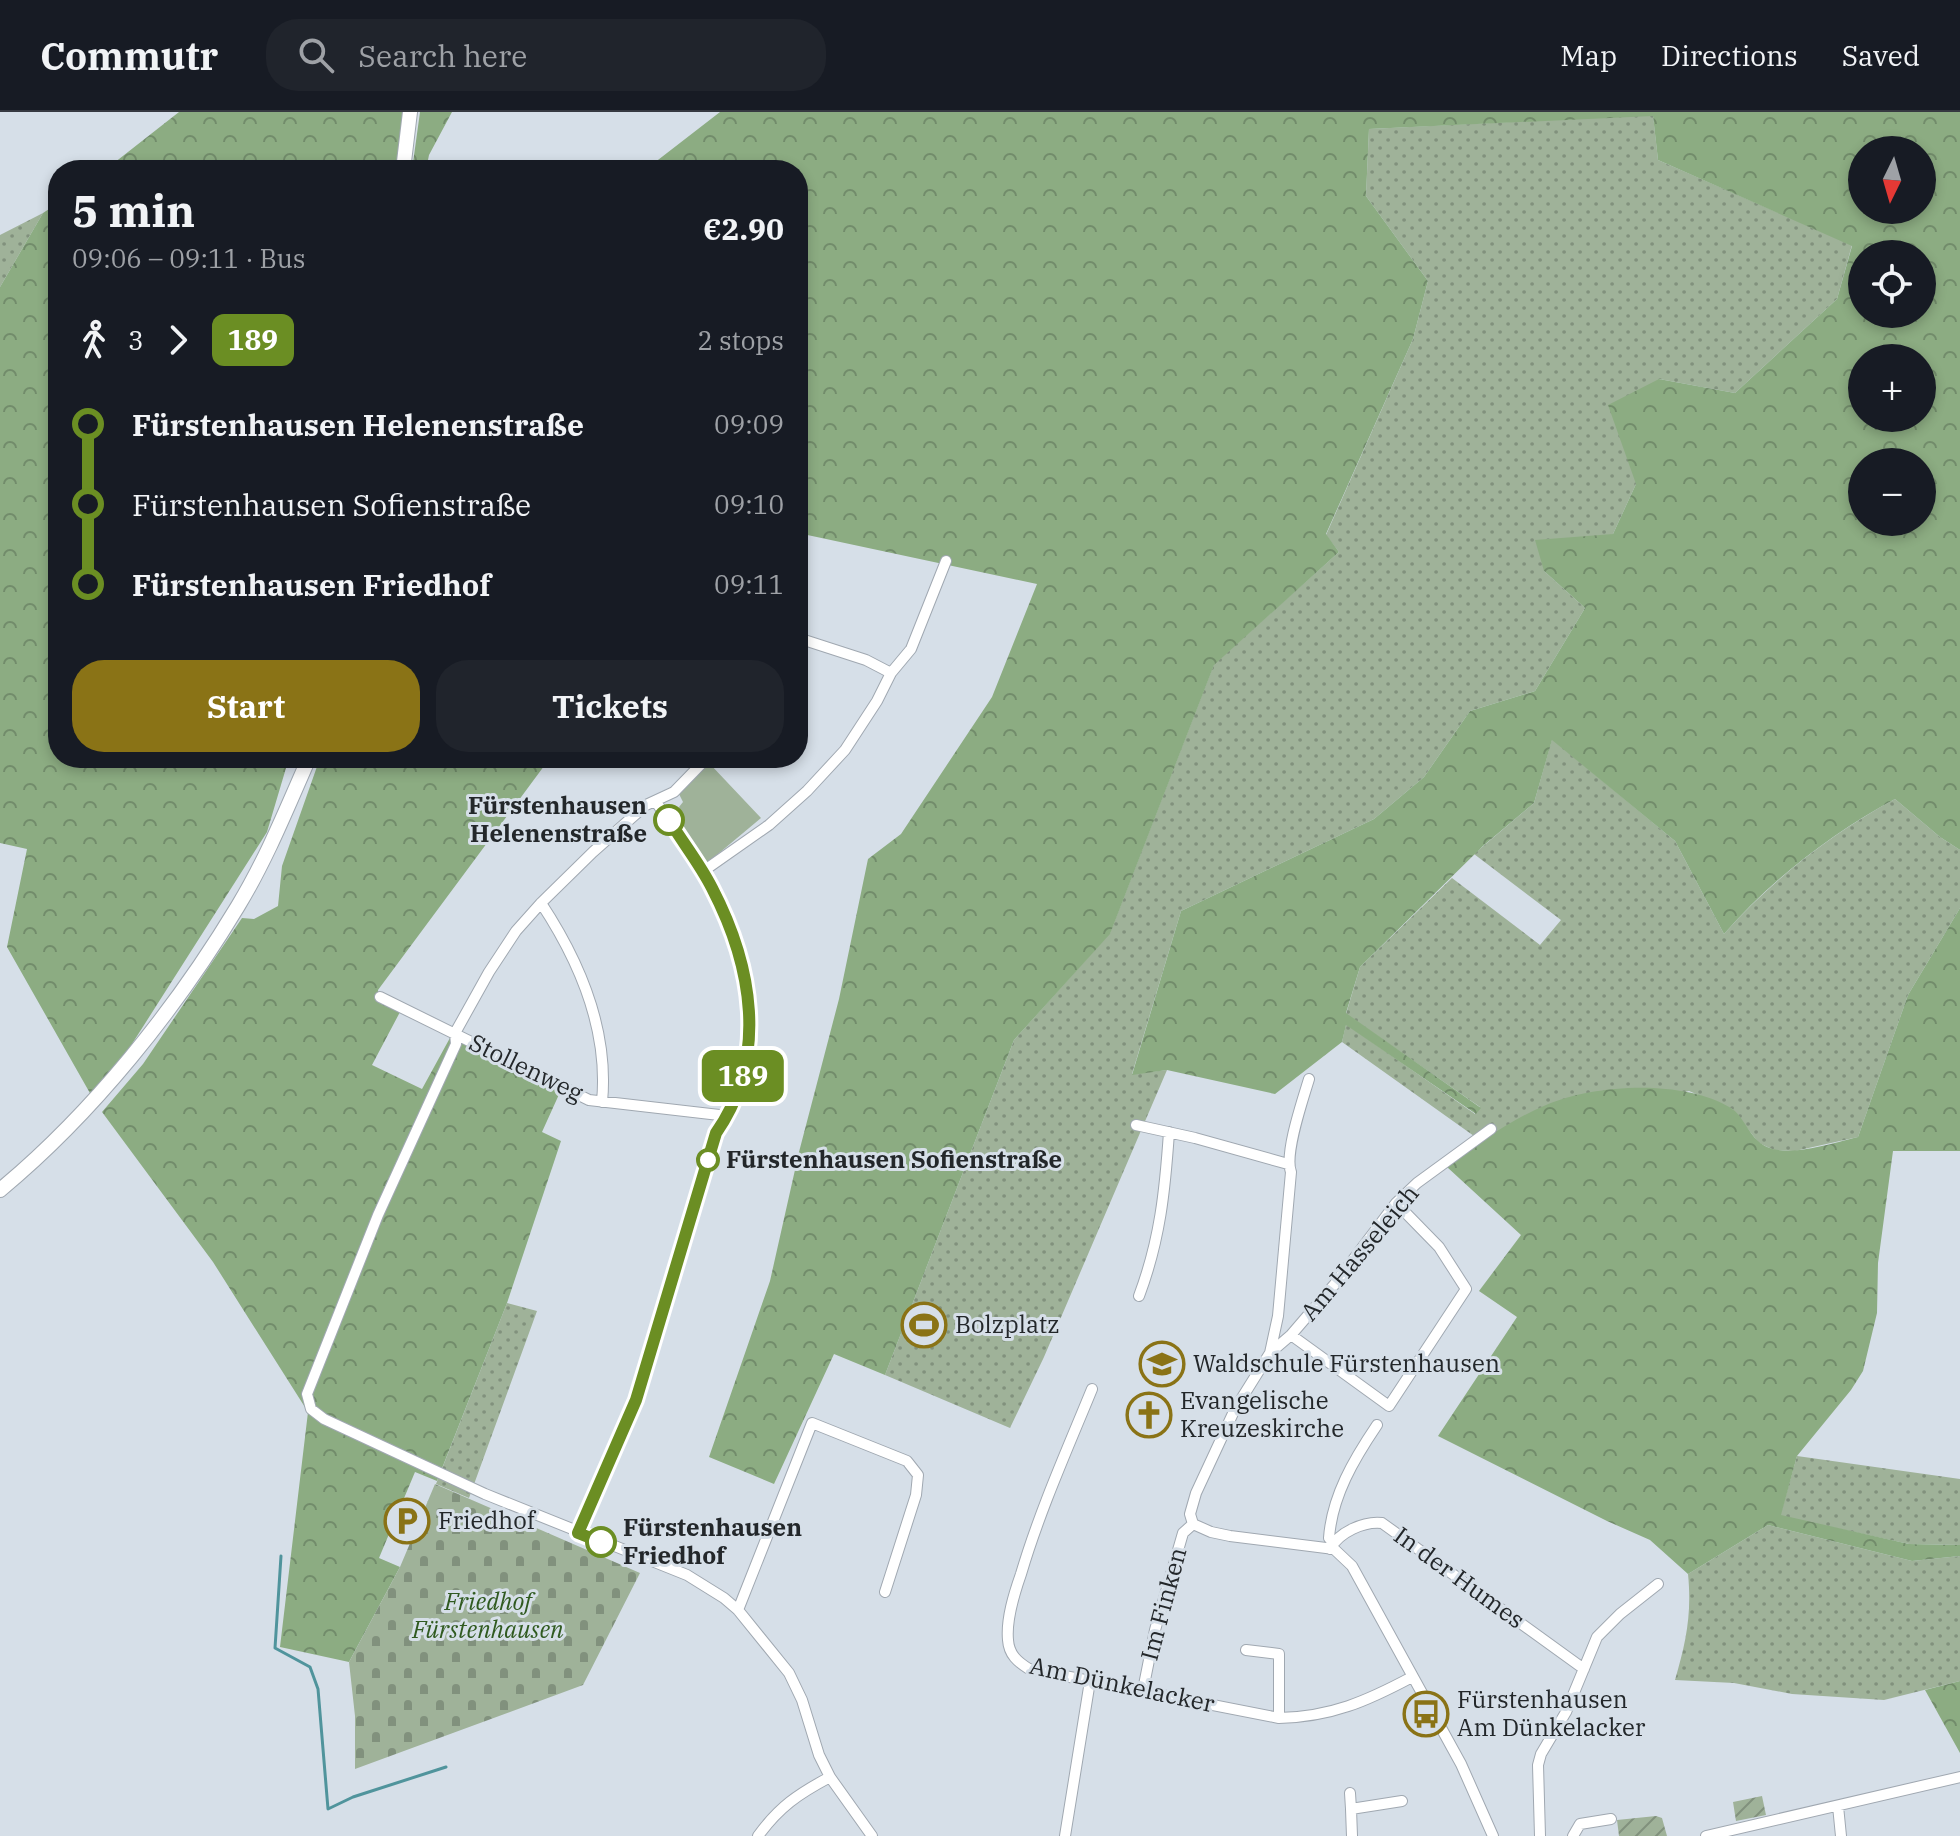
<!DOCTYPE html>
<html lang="en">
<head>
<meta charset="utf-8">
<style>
  :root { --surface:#171b24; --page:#20242c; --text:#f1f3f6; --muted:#9ea1a6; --line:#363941; --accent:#8a7316 }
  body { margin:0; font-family:"IBM Plex Serif",serif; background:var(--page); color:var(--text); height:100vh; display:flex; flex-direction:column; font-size:30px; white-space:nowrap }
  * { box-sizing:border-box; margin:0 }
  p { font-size:26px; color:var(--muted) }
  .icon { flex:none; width:44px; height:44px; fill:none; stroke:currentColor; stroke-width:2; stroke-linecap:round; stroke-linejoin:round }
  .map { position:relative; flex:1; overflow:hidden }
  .details { position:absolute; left:48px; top:48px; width:760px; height:608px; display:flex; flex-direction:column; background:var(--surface); border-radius:32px; box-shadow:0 4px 12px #0003 }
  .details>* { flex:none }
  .badge { padding:0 16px; border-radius:12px; font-size:28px; line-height:52px }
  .needle { width:52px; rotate:185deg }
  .tools { position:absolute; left:1848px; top:24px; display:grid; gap:16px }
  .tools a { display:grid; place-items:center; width:88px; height:88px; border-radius:50%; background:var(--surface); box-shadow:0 4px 12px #0003; font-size:40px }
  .map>.badge { position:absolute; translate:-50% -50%; box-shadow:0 0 0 4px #fff }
  .legs { display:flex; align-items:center; gap:12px; height:88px; padding:0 24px; font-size:26px }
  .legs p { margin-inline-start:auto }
  .head { display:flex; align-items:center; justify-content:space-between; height:136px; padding:0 24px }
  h1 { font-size:44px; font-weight:700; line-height:60px }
  .button { display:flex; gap:16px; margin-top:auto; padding:16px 24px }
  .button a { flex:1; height:92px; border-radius:32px; background:var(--accent); color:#fff; font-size:32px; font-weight:700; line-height:92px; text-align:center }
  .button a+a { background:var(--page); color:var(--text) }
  ul { padding:0 24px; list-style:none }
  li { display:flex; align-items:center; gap:28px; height:80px; font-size:30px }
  li i { display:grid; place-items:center; width:12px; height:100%; margin:0 10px; background:currentColor }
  li i::after { content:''; width:20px; height:20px; margin:-10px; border:6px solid; border-radius:50%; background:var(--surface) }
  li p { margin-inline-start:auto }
  li:first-child i { background:linear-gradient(#0000 50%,currentColor 0) }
  li:last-child i { background:linear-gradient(currentColor 50%,#0000 0) }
  header { display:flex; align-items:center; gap:48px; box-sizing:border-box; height:112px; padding:0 40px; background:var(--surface); border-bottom:2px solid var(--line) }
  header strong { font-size:38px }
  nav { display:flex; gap:44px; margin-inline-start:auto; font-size:28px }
  .search { width:560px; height:72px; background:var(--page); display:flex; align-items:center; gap:20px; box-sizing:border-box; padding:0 28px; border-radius:32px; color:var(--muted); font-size:30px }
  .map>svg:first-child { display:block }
  .grass { fill:url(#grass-dots) }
  .forest { fill:url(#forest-crowns); fill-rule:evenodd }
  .cemetery { fill:url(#cemetery-stones) }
  .park { fill:#9fb299 }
  .garden { fill:url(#garden-furrows) }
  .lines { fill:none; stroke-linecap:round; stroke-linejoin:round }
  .stream { stroke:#50949c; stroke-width:3 }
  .minor-casing { stroke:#a0a8b1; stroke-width:12 }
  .major-casing { stroke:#a0a8b1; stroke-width:16 }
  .minor { stroke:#fff; stroke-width:10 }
  .major { stroke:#fff; stroke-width:14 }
  .line-1-casing { stroke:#fff; stroke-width:18 }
  .line-1 { stroke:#6b8e23; stroke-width:12 }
  .stop-1-dot { fill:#fff; stroke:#6b8e23; stroke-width:4 }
  .labels { text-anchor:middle; stroke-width:6; stroke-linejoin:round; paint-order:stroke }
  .stop-label { font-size:24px; font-weight:bold; fill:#23272a; stroke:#d6dfe8; text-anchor:start }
  .street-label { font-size:24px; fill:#23272a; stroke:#d6dfe8 }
  .poi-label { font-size:24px; fill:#23272a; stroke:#d6dfe8; text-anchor:start }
  .park-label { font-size:24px; font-style:italic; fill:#305a20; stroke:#d6dfe8 }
</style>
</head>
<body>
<header>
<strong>Commutr</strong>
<div class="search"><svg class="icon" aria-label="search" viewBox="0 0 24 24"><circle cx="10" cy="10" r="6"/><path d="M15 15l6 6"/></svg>Search here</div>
<nav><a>Map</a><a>Directions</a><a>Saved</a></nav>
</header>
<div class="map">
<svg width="1960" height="1724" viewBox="0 0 1960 1724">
  <defs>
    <pattern id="grass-dots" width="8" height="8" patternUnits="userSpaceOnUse" patternTransform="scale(2)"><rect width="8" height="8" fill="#9fb299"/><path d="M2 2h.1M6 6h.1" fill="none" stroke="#81917d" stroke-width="1.8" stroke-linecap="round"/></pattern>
    <pattern id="forest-crowns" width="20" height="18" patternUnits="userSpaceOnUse" patternTransform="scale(2)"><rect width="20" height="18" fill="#8cac82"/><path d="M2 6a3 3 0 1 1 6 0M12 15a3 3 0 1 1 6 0" fill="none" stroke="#728c6b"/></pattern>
    <pattern id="cemetery-stones" width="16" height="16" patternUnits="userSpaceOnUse" patternTransform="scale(2)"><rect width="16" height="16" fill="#9fb299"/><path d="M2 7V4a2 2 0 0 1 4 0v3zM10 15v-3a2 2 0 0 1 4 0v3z" fill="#81917d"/></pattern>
    <pattern id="garden-furrows" width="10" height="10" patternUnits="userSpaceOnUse" patternTransform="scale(2)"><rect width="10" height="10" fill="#9fb299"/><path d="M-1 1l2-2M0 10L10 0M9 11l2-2" fill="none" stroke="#81917d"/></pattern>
  </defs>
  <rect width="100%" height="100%" fill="#d6dfe8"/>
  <path class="grass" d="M1653,3L1658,48L1852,133L1837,187L1735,281L1659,267L1636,372L1613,422L1544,459L1585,496L1535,579L1470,599L1424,665L1374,707L1181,799L1132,962L1167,958L1044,1245L1010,1316L885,1263L1014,928L1110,821L1214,552L1339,440L1326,423L1413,227L1428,169L1366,84L1369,17Z
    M43,101L0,175V123Z
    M1552,627L1675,729L1724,822C1772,768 1832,721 1895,687L1940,725L1960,738V796L1908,883L1858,1025L1795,1039L1774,1038L1759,1031L1732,997L1689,979L1481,1029L1342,930L1346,912L1475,1002L1480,995L1346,902L1360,855L1452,766L1540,833L1561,808L1474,742L1534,691Z
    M507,1191L537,1199L469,1386L436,1372Z
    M1797,1344L1960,1367V1433L1909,1432L1780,1404Z
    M1768,1413L1912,1449L1960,1444V1569L1884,1588L1792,1582L1734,1571L1675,1568C1686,1530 1692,1502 1688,1462Z"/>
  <path class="forest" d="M179,0H406L400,58H105Z
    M420,0H452L429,43L426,58H412Z
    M720,0H1960V738L1940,725L1895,687C1832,721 1771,768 1724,822L1675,729L1552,628L1534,691L1483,734L1360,855L1346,901L1481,996L1476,1002L1346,913L1342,930L1275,982L1167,958L1132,963L1181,799L1374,707L1424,665L1470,599L1535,579L1585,496L1544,459L1535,428L1613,422L1636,372L1608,293L1659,267L1735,281L1837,187L1852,134L1658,48L1653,4L1369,17L1366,84L1428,169L1413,227L1326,422L1339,440L1214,553L1110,822L1014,928L885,1263L834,1242L774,1372L709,1345L770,1169L799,1040L839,887L868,747L901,722L992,585L1037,472L798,421V58H645ZM1862,38H1922V98H1862ZM1862,142H1922V202H1862ZM1862,246H1922V306H1862ZM1862,350H1922V410H1862Z
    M58,91V646H289L267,720L95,990L7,835L27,737L0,731V175L43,101Z
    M320,646H550L378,878L379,889L400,900L372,953L422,977L451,924L561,978L542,1020L561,1029L507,1191L437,1369L415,1360L379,1446L400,1455L349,1550L280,1535L308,1300L213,1150L102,1000L143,952L242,806L254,807L278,794L282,754Z
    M1960,796V1039H1893L1878,1151L1877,1201L1863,1259L1851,1278L1797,1344L1781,1403L1909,1432L1960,1433V1444L1912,1449L1768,1413L1688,1462L1650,1428L1607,1409L1438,1324L1517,1205L1479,1179L1521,1123L1447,1055C1477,1032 1510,1008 1546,993C1595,972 1683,967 1731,996C1742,1003 1748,1020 1758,1029C1779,1050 1832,1031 1858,1025L1908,883Z
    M1960,1569V1641L1925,1578Z"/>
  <path class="cemetery" d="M435,1372L640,1461L583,1573L355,1657V1604L349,1550L400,1455Z"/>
  <path class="park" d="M709,651L761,706L706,752L677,707L683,703L679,695L683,690L679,682Z
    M917,1195L942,1211L931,1230L905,1214Z"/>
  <path class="garden" d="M1762,1684L1766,1703L1736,1709L1733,1690Z
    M1656,1704L1662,1706L1667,1724H1619L1617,1708Z"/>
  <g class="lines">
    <path class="stream" d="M281,1444L275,1536L310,1555L318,1577L328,1697L353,1685L446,1655"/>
    <g class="minor-casing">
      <path id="minor" d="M798,526L866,548L891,561
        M707,646L674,680L646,693L593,740L541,791L516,819L489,860L455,921L456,932L378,1103L307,1282L311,1297L324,1307L485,1382L687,1463L724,1486L738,1498L789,1561L802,1588L819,1643L830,1665L872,1724
        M702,760L769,713L807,679L845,638L877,589L891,561L911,537L946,449
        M541,791C580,850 609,918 602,990
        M380,885L589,988L728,1004
        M1136,1013L1195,1026L1288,1052
        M1139,1184C1160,1128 1165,1079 1169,1020
        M1291,1223L1389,1294L1466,1177L1439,1135L1396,1091
        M1270,1241L1278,1204L1291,1060C1284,1042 1303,987 1309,967
        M1092,1277C1067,1338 1040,1398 1021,1462C1014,1482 1006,1507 1008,1528C1009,1543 1018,1550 1029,1557L1279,1606C1331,1605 1367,1589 1412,1565
        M1193,1412L1190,1402L1196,1381L1235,1297L1270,1241L1291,1223L1334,1173L1396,1091L1417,1071L1491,1017
        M1193,1412L1211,1420L1230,1424L1334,1437L1352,1454L1461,1652L1493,1724
        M578,1421L636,1288L716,1021C771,944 752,857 713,777C697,747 675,718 656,690
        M1333,1431L1329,1426C1332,1384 1354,1347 1377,1313
        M1330,1437C1339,1420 1364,1409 1382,1411L1584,1557
        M738,1498L812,1311L907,1349L918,1363L916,1383L885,1480
        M1246,1538L1279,1542V1606
        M1143,1578L1155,1518L1183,1421L1193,1412
        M1350,1681L1351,1697
        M1838,1694L1841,1724
        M758,1724C779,1695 798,1682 830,1665
        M1065,1724L1090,1569
        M1352,1724L1351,1697L1402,1689
        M1540,1724L1538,1653L1541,1642L1566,1600L1597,1525L1620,1502L1658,1472
        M1573,1724L1580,1712L1611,1707
        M1706,1724L1960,1665"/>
    </g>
    <g class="major-casing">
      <path id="major" d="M403,58L410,0
        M0,1078C92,1002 176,897 238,794C266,748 287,696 309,646"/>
    </g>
    <use href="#minor" class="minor"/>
    <use href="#major" class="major"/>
  </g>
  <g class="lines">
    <g class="line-1-casing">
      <path id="line-1" d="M601,1430L578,1421L636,1288L716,1021C769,945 752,853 712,776C700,752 683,731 669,708"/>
    </g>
    <use href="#line-1" class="line-1"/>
  </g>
  <defs>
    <g id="stadium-ring" transform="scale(2.3)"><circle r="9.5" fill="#d6dfe8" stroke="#8a7316" stroke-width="1.5"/><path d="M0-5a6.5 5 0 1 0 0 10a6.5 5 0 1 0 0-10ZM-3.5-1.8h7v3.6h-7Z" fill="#8a7316"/></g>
    <g id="school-ring" transform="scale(2.3)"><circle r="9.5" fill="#d6dfe8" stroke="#8a7316" stroke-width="1.5"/><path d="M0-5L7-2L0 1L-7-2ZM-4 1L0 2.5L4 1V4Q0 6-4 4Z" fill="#8a7316"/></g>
    <g id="church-ring" transform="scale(2.3)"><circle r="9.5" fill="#d6dfe8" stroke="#8a7316" stroke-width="1.5"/><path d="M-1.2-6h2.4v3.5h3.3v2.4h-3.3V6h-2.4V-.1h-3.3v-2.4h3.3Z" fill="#8a7316"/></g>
    <g id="parking-ring" transform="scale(2.3)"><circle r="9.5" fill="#d6dfe8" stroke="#8a7316" stroke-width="1.5"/><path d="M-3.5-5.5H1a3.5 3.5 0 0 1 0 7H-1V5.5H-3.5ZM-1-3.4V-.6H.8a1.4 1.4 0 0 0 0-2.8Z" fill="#8a7316"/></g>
    <g id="bus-ring" transform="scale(2.3)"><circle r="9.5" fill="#d6dfe8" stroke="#8a7316" stroke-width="1.5"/><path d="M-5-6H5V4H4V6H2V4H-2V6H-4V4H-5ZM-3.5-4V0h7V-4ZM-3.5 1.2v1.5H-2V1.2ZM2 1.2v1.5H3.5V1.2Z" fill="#8a7316"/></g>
  </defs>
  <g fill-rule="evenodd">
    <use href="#stadium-ring" x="924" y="1213"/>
    <use href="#school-ring" x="1162" y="1252"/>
    <use href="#church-ring" x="1149" y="1303"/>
    <use href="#parking-ring" x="407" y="1409"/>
    <use href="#bus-ring" x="1426" y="1602"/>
  </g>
  <g class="stop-1-dot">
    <circle cx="669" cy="708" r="14"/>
    <circle cx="708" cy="1048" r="10"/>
    <circle cx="601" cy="1430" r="14"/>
  </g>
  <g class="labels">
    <g class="stop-label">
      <text x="647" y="702" text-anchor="end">Fürstenhausen<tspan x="647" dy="28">Helenenstraße</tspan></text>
      <text x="726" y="1056">Fürstenhausen Sofienstraße</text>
      <text x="623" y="1424">Fürstenhausen<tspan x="623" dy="28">Friedhof</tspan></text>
    </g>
    <g class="street-label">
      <text transform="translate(526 956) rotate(26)" y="8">Stollenweg</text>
      <text transform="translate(1360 1141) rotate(-50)" y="8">Am Hasseleich</text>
      <text transform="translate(1459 1466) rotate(36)" y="8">In der Humes</text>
      <text transform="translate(1164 1492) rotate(-75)" y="8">Im Finken</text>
      <text transform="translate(1122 1573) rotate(12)" y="8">Am Dünkelacker</text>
    </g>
    <g class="poi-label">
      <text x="955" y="1221">Bolzplatz</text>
      <text x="1193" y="1260">Waldschule Fürstenhausen</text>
      <text x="1180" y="1297">Evangelische<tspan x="1180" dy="28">Kreuzeskirche</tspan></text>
      <text x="438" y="1417">Friedhof</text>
      <text x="1457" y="1596">Fürstenhausen<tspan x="1457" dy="28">Am Dünkelacker</tspan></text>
    </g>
    <g class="park-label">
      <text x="488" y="1498">Friedhof<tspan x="488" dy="28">Fürstenhausen</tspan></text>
    </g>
  </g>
</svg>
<div class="tools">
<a><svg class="needle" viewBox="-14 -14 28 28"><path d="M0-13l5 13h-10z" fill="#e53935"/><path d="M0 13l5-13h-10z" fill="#9ea1a6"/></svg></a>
<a><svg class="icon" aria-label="locate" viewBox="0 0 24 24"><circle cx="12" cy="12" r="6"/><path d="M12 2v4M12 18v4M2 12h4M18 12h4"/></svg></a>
<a>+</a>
<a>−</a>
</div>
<b class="badge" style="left:743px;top:964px;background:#6b8e23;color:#fff">189</b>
<section class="details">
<div class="head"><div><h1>5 min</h1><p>09:06 – 09:11 · Bus</p></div><b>€2.90</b></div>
<div class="legs"><svg class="icon" aria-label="walk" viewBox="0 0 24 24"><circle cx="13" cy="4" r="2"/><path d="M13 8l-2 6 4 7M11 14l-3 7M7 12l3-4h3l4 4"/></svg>3<svg class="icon" aria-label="forward" viewBox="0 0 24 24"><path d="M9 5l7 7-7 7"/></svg><b class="badge" style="background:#6b8e23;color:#fff">189</b><p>2 stops</p></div>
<ul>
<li><i style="color:#6b8e23"></i><b>Fürstenhausen Helenenstraße</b><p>09:09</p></li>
<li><i style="color:#6b8e23"></i><span>Fürstenhausen Sofienstraße</span><p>09:10</p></li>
<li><i style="color:#6b8e23"></i><b>Fürstenhausen Friedhof</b><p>09:11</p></li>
</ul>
<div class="button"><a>Start</a><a>Tickets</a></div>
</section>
</div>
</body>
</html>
